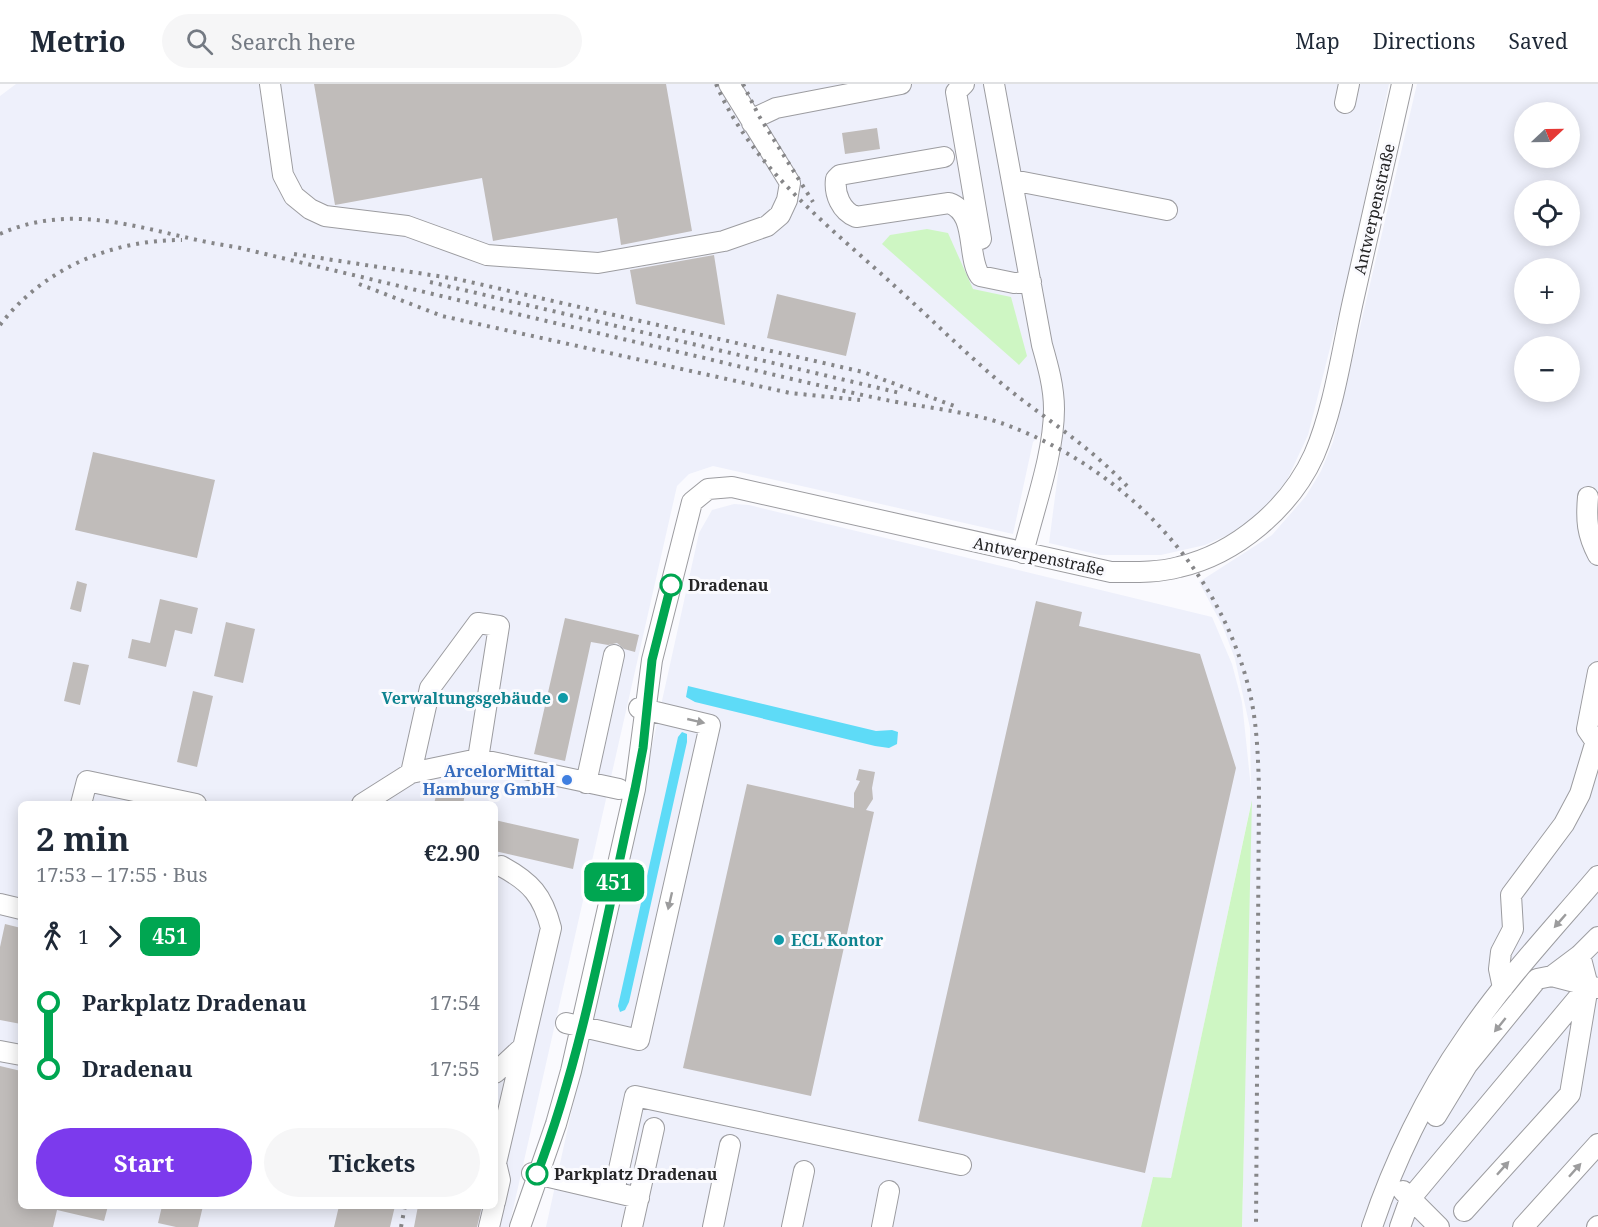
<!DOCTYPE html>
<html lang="en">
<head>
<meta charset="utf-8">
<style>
  :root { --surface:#fff; --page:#f6f6f7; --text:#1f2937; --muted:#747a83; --line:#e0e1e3; --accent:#7c3aed }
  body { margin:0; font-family:"Noto Serif",serif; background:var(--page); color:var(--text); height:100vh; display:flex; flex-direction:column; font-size:22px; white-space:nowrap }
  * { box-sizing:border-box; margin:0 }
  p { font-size:20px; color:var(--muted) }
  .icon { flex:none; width:33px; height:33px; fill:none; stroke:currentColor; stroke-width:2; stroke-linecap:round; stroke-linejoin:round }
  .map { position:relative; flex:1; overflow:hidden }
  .side { position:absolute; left:18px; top:717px; width:480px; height:408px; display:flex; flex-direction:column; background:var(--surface); border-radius:9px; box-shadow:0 3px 15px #0003 }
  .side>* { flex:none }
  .badge { padding:0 12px; border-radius:9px; font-size:21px; line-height:39px }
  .needle { width:39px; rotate:68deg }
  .controls { position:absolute; left:1514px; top:18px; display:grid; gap:12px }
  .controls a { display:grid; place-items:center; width:66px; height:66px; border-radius:50%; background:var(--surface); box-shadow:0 3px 15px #0003; font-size:30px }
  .map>.badge { position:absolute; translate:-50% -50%; box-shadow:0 0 0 3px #fff }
  .legs { display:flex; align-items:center; gap:9px; height:66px; padding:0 18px; font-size:20px }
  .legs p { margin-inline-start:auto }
  .head { display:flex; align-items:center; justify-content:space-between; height:102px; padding:0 18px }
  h1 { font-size:33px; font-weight:700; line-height:45px }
  .cta { display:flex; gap:12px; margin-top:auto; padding:12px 18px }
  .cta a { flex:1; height:69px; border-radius:36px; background:var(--accent); color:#fff; font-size:24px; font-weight:700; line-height:69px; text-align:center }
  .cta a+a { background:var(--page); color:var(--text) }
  ul { padding:0 18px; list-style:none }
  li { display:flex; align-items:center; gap:21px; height:66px; font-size:22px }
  li i { display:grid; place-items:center; width:9px; height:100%; margin:0 8px; background:currentColor }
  li i::after { content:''; width:15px; height:15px; margin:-8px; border:4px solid; border-radius:50%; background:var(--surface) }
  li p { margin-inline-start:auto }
  li:first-child i { background:linear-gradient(#0000 50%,currentColor 0) }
  li:last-child i { background:linear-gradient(currentColor 50%,#0000 0) }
  header { display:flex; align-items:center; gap:36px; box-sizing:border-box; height:84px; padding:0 30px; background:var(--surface); border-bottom:2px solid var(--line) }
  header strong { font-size:28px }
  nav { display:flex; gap:33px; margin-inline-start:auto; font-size:21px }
  .search { width:420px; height:54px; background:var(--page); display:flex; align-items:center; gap:15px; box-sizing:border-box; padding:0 21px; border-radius:33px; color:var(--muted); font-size:22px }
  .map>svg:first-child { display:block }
  .built { fill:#eef0fb; fill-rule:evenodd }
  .green { fill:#cef6c3 }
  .water { fill:#5edbf7 }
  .building { fill:#c0bcba }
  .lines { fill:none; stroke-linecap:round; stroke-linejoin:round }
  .minor-casing { stroke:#9c9ca0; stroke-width:22 }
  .minor { stroke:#fff; stroke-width:20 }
  .rail { stroke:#868688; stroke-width:4; stroke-dasharray:3 6; stroke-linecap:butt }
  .oneway { fill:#9c9c9d }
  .line-1-casing { stroke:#fff; stroke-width:14 }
  .line-1 { stroke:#00a651; stroke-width:9 }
  .stop-1-dot { fill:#fff; stroke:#00a651; stroke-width:3 }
  .culture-dot { fill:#0f9aa8; stroke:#fafafe; stroke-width:2 }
  .shop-dot { fill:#3f7fe0; stroke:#fafafe; stroke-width:2 }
  .labels { text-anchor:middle; stroke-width:6; stroke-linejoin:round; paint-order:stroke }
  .street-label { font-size:16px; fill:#242425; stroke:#fafafe }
  .stop-label { font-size:16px; font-weight:bold; fill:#242425; stroke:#fafafe; text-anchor:start }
  .culture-label { font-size:16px; font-weight:bold; fill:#0d838f; stroke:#fafafe; text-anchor:end }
  .shop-label { font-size:16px; font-weight:bold; fill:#366cbe; stroke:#fafafe; text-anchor:end }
</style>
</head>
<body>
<header>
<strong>Metrio</strong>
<div class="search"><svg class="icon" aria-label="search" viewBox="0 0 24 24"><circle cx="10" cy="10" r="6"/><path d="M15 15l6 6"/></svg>Search here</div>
<nav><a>Map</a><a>Directions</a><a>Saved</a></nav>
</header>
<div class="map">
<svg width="1598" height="1143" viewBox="0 0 1598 1143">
  <rect width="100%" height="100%" fill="#fafafe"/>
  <path class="built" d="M16,0H1389L1349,189L1308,351L1287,396L1263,426L1237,447L1205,461L1161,471H1100L1049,459L1062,359L1042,349L1033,358L1013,450L713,382L689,390L677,402L509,1143H0V12ZM21,720H495V1122H21Z
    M1417,0H1598V1143H1242L1251,720L1171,1095L1153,1093L1141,1143H546L699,449L712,426L734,420L749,421L1212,533L1232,580L1242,618L1251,704L1250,644L1235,575L1223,543L1199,498L1272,451L1306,412L1321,387L1333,358ZM1524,28H1569V74H1524ZM1524,106H1569V152H1524ZM1524,184H1569V230H1524ZM1524,262H1569V308H1524Z"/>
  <path class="green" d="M927,145L948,149L973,205L1011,213L1027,272L1019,281L882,160L890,151Z
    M1252,716L1242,1143H1141L1153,1093L1171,1094Z"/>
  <path class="water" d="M688,602L876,647L892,646L898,648L897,660L889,664L875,662L695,618L686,613Z
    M682,648L687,650V658L629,918L625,926L620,928L618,922L678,653Z"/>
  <path class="building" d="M314,0H666L692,147L621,161L617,134L493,157L482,94L335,121Z
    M877,44L880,65L845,70L842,49Z
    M714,171L725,241L636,220L630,186Z
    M777,210L856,229L846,272L767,254Z
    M93,368L215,396L197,474L75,446Z
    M77,497L87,500L81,528L70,525Z
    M160,515L198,524L192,550L175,546L166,583L128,574L132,555L150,559Z
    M1036,517L1082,528L1079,542L1200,570L1236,684L1145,1089L918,1037Z
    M565,534L639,551L635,568L624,565L617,559L608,561L591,558L565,677L534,670Z
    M226,538L255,545L243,599L214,592Z
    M73,578L89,581L80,621L64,617Z
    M193,607L213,612L197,683L177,678Z
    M859,685L875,688L872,704L873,715L866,726L874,728L811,1012L683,984L747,700L854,724V709L860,697L856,696Z
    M439,699L466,706L463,720H434Z
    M495,736L579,755L573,785L495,767Z
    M5,840L21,844V940L0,936V863Z
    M0,982L21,987V1122H108L104,1137L57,1126L53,1143H0Z
    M162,1122H203L198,1143H176L158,1139Z
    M339,1122H395L390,1143H334Z
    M418,1122H482L477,1143H414Z"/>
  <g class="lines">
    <g class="minor-casing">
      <path id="minor" d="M270,0L283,91L294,112L310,125L325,132L407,142L487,171L598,179L724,157L767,142L780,131L787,116L790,99L729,0
        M964,0L956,8L981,155
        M994,0L1042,261C1048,282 1054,303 1054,325C1054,370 1034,424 1023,469
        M1345,19L1349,0
        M752,39L759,32L776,24L901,0
        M944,73L840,91L836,95C834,110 841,127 856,133L949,119C978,129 966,172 980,192L1014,199L1031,198
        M1012,96L1167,126
        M1588,413C1586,436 1587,450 1598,471
        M1598,588L1587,645L1598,661
        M411,689L430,604L478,539L499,542L478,675
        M586,699L614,571
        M81,720L87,697L196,720
        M362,720L411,689L478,675L619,705
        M0,820L21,825
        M1552,892L1580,871L1598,853
        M1503,904L1499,885L1501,868L1513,845L1511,811L1564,740L1580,710L1595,660
        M566,939L639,956L710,641L639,624
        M0,967L21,971
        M495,989L523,963
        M1436,1032L1467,981L1537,895L1552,892L1598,904
        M532,1089L639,1114
        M1403,1107L1439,1143
        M614,1108L635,1012L961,1081
        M495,1118L500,1096L496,1079L551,844C543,812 531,798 501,782
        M1464,1127L1570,1010L1588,902L1580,871
        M489,1143L494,1122
        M520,1143L556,1040L571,987L635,705L652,576L692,418L708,405L732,403L1111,488C1134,488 1157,489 1179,483C1236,470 1290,424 1314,371C1334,325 1342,266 1353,217C1369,145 1386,72 1402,0
        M632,1143L654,1044
        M713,1143L730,1061
        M792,1143L804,1087
        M882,1143L889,1107
        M1372,1143C1393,1080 1427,1009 1465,955C1504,897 1553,845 1598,792
        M1400,1143L1410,1115L1588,902
        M1523,1143L1598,1060
        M1597,1143L1598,1142"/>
    </g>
    <use href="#minor" class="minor"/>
    <path class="rail" d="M716,0C753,86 832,144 899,206C939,242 978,282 1021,315C1058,343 1095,368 1127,402
      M743,0L759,32L813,118
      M0,150C80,114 156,152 236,163C391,200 545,237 700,273C762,288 824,303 886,316C922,323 971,328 1004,340C1122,383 1218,481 1249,605C1257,638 1258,671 1259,706L1256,1143
      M294,170L457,195L863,288L957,323
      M430,198L900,309
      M359,200L442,232L790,309L860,316
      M0,241C44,184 111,156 182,156
      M401,1143L405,1122"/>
  </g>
  <defs><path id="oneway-solid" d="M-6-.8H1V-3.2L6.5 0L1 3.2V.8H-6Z" transform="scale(1.5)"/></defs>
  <g class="oneway">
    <use href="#oneway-solid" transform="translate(696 637) rotate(13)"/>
    <use href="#oneway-solid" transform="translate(670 817) rotate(103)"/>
    <use href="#oneway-solid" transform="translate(1560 837) rotate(131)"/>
    <use href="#oneway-solid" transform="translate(1500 941) rotate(129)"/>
    <use href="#oneway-solid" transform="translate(1503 1084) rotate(-48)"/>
    <use href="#oneway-solid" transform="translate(1575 1086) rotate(-48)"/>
  </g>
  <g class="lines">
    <g class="line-1-casing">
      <path id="line-1" d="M537,1090C584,967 606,834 635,705L643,664L652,576L671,501"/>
    </g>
    <use href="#line-1" class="line-1"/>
  </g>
  <g class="stop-1-dot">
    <circle cx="671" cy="501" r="10"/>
    <circle cx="537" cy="1090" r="10"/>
  </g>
  <g class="culture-dot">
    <circle cx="563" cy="614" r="6"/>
    <circle cx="779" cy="856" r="6"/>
  </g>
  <circle class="shop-dot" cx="567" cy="696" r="6"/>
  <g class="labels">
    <g class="street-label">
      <text transform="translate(1374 125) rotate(-77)" y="6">Antwerpenstraße</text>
      <text transform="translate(1039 472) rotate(12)" y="6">Antwerpenstraße</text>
    </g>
    <g class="stop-label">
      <text x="688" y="507">Dradenau</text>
      <text x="554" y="1096">Parkplatz Dradenau</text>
    </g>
    <g class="culture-label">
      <text x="551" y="620">Verwaltungsgebäude</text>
      <text x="791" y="862" text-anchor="start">ECL Kontor</text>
    </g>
    <g class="shop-label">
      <text x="555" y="693">ArcelorMittal<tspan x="555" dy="18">Hamburg GmbH</tspan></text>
    </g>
  </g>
</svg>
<div class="controls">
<a><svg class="needle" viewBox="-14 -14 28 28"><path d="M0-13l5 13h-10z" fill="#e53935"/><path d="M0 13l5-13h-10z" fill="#747a83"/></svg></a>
<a><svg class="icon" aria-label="locate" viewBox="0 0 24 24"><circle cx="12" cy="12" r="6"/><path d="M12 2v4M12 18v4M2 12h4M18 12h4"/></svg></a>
<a>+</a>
<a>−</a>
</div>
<b class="badge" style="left:614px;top:798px;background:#00a651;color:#fff">451</b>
<section class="side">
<div class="head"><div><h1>2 min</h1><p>17:53 – 17:55 · Bus</p></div><b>€2.90</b></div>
<div class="legs"><svg class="icon" aria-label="walk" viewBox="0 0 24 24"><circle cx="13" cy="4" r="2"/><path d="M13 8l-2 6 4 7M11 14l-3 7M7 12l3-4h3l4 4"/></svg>1<svg class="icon" aria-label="forward" viewBox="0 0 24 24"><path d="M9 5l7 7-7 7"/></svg><b class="badge" style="background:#00a651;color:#fff">451</b></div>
<ul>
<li><i style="color:#00a651"></i><b>Parkplatz Dradenau</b><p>17:54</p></li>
<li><i style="color:#00a651"></i><b>Dradenau</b><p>17:55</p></li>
</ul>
<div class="cta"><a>Start</a><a>Tickets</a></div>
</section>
</div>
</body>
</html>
